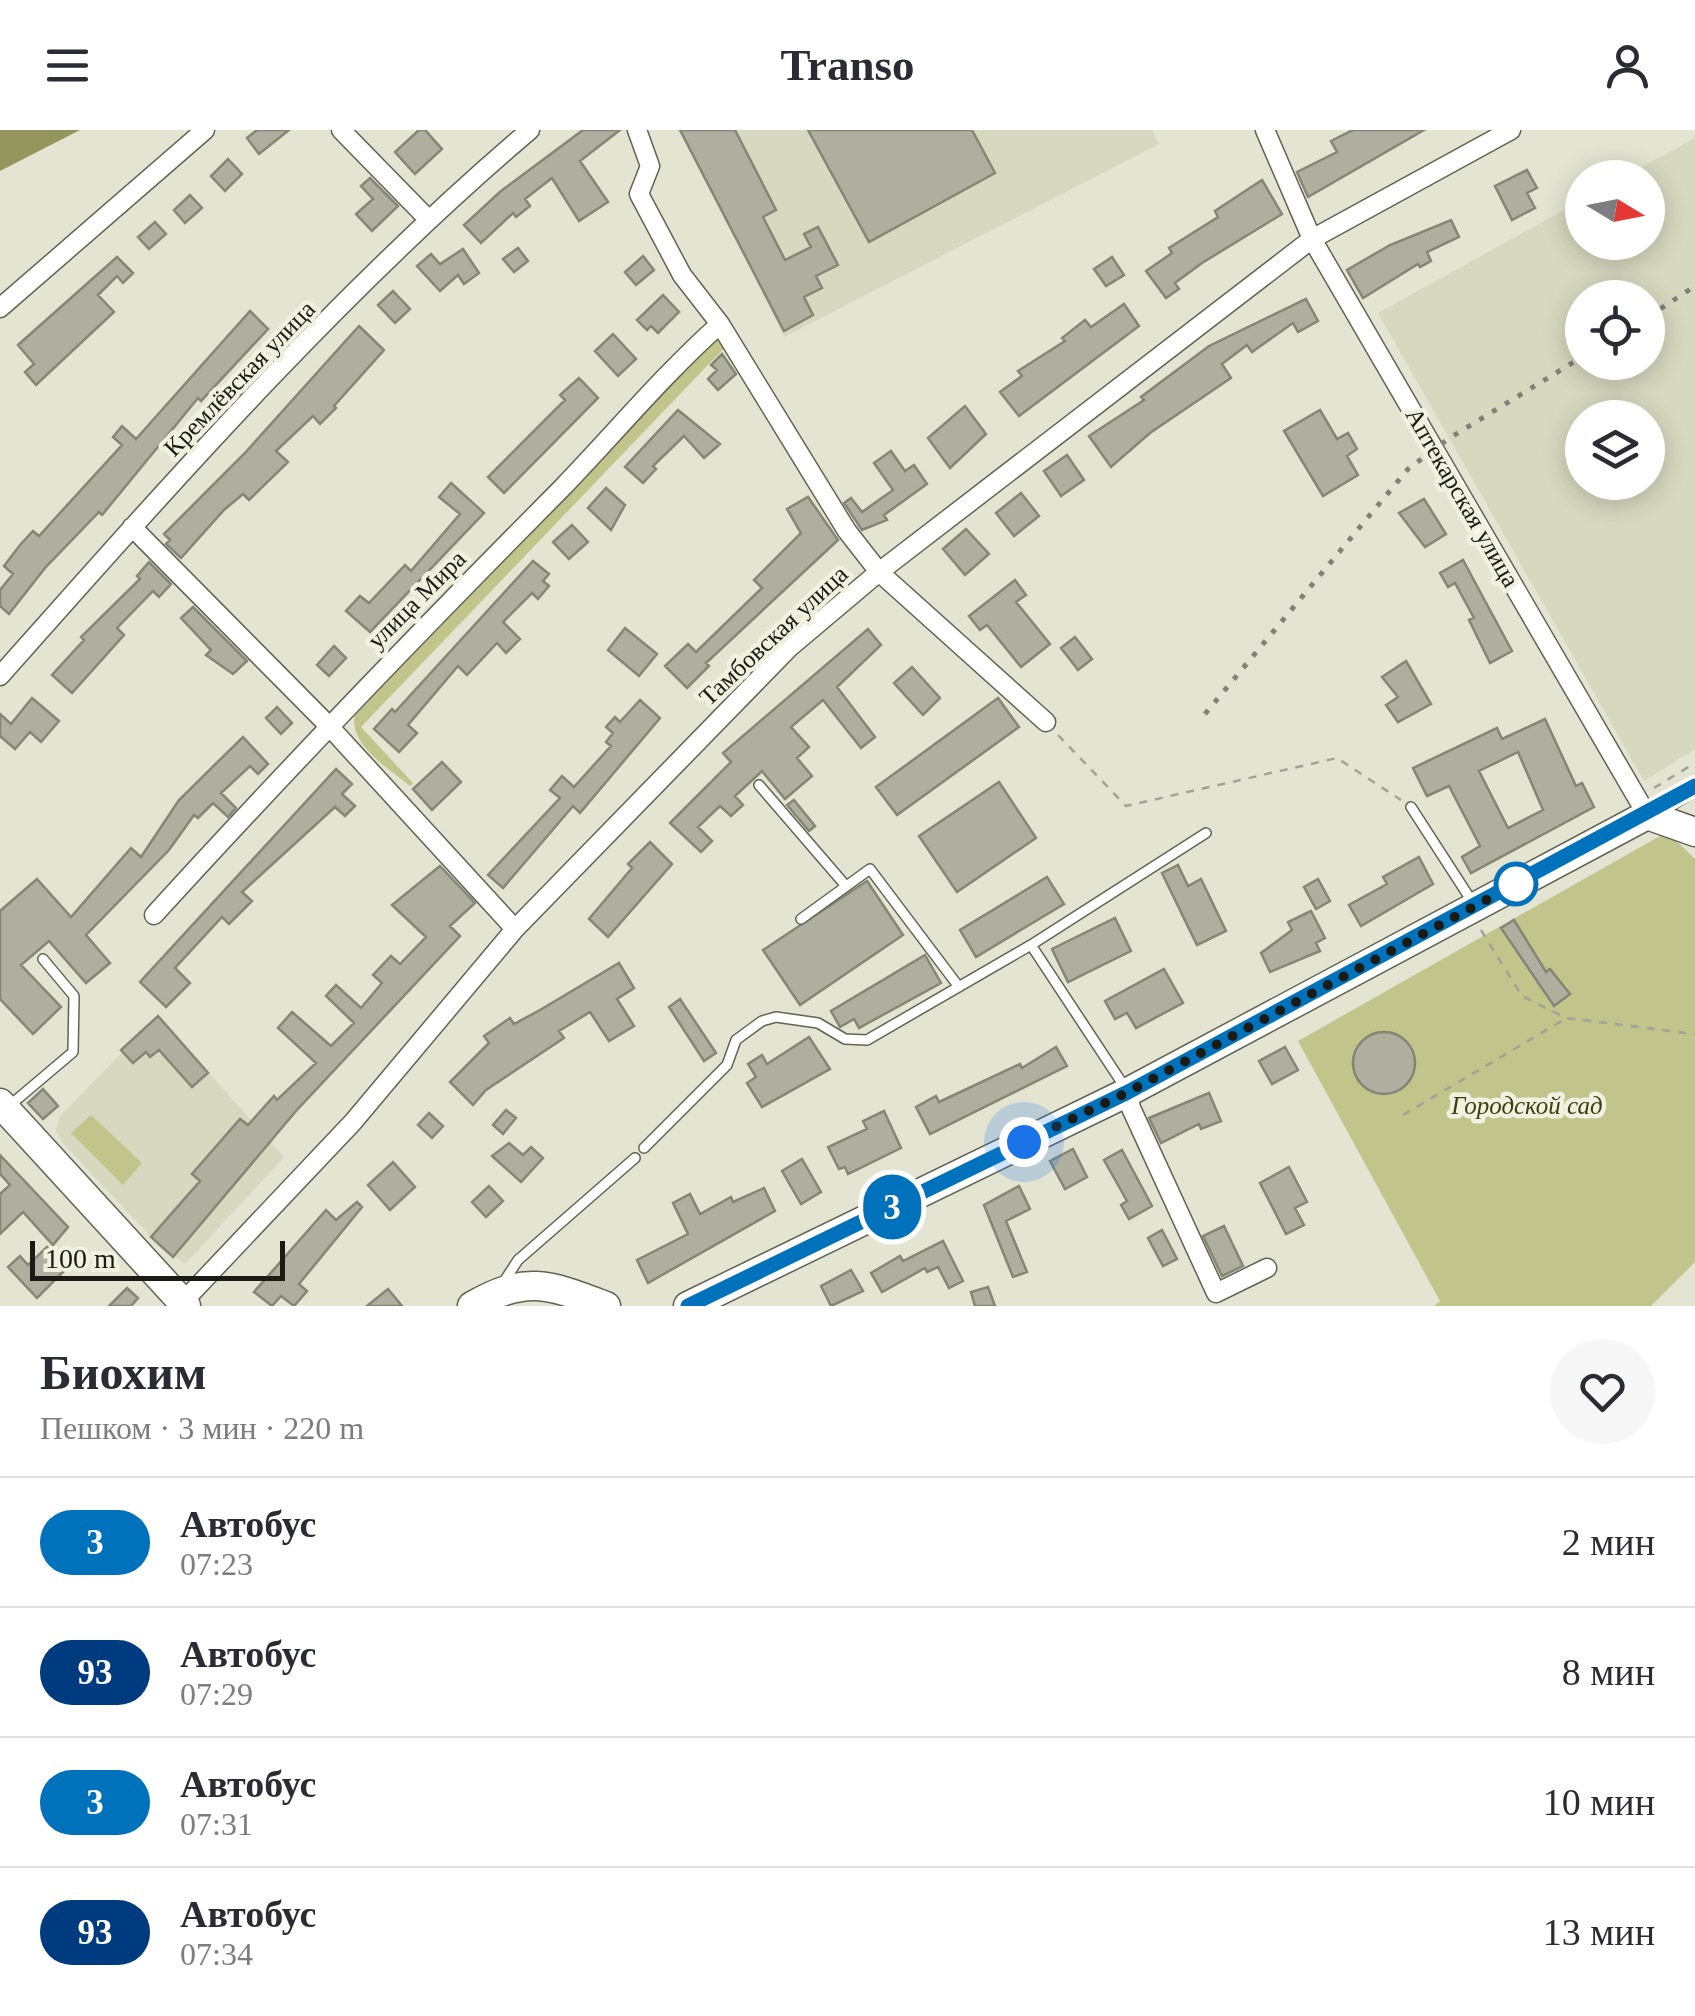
<!DOCTYPE html>
<html lang="ru">
<head>
<meta charset="utf-8">
<style>
  :root { --surface:#fff; --page:#f7f7f7; --text:#2b2b33; --muted:#7c7c81; --line:#e1e1e2 }
  body { margin:0; font-family:"Times New Roman",serif; background:var(--page); color:var(--text); height:100vh; display:flex; flex-direction:column; font-size:38px; white-space:nowrap }
  * { box-sizing:border-box; margin:0 }
  p { font-size:32px; color:var(--muted) }
  .icon { flex:none; width:55px; height:55px; fill:none; stroke:currentColor; stroke-width:2; stroke-linecap:round; stroke-linejoin:round }
  .map { position:relative; height:1176px; overflow:hidden }
  .drawer { display:flex; flex-direction:column; background:var(--surface); flex:1 }
  .drawer>* { flex:none }
  .badge { padding:0 20px; border-radius:32px; font-size:35px; line-height:65px }
  .needle { width:65px; rotate:100deg }
  .fabs { position:absolute; left:1565px; top:30px; display:grid; gap:20px }
  .fabs a { display:grid; place-items:center; width:100px; height:100px; border-radius:50%; background:var(--surface); box-shadow:0 5px 25px #0003; font-size:50px }
  .scale { position:absolute; left:30px; bottom:25px; width:255px; box-sizing:border-box; padding-left:10px; border:5px solid #1a1b14; border-top:0; font-size:28px; line-height:35px; white-space:nowrap; color:#1a1b14; -webkit-text-stroke:8px #f0f1df; paint-order:stroke }
  .you { position:absolute; width:50px; height:50px; margin:-25px; border:8px solid #fff; border-radius:50%; background:#1a73e8; box-shadow:0 0 0 15px #1a73e833 }
  .map>.badge { position:absolute; translate:-50% -50%; box-shadow:0 0 0 5px #fff }
  .round { display:grid; place-items:center; flex:none; width:105px; height:105px; border-radius:52px; background:var(--page) }
  .headline { display:flex; align-items:center; justify-content:space-between; height:170px; padding:0 40px }
  h1 { font-size:48px; font-weight:600; line-height:75px }
  ul { padding:0; list-style:none }
  li { display:flex; align-items:center; gap:30px; height:130px; padding:0 40px; border-top:2px solid var(--line) }
  li div { flex:1 }
  li b { display:block; font-size:38px }
  li em { font-style:normal }
  li .badge { min-width:110px; font-weight:700; text-align:center }
  header { display:flex; justify-content:space-between; align-items:center; height:130px; padding:0 40px; background:var(--surface); font-size:45px; font-weight:600 }
  .map>svg:first-child { display:block }
  .built { fill:#d6d8bf; fill-rule:evenodd }
  .green { fill:#c2c58b }
  .water { fill:#94965e }
  .building { fill:#aeaf9e; stroke:#858675; stroke-width:2.5; fill-rule:evenodd }
  .lines { fill:none; stroke-linecap:round; stroke-linejoin:round }
  .lane-casing { stroke:#626353; stroke-width:12 }
  .street-casing { stroke:#626353; stroke-width:21 }
  .secondary-casing { stroke:#626353; stroke-width:31 }
  .path { stroke:#a2a395; stroke-width:2.5; stroke-dasharray:8 8; stroke-linecap:butt }
  .lane { stroke:#fff; stroke-width:9 }
  .street { stroke:#fff; stroke-width:18 }
  .secondary { stroke:#fff; stroke-width:28 }
  .rail { stroke:#818276; stroke-width:5; stroke-dasharray:5 10; stroke-linecap:butt }
  .line-casing { stroke:#fff; stroke-width:22 }
  .line { stroke:#0072bc; stroke-width:15 }
  .walk { stroke:#1a1b14; stroke-width:10; stroke-dasharray:0 18 }
  .stop-dot { fill:#fff; stroke:#0072bc; stroke-width:5 }
  .labels { text-anchor:middle; stroke-width:9; stroke-linejoin:round; paint-order:stroke }
  .street-label { font-size:25px; fill:#1a1b14; stroke:#f0f1df }
  .park-label { font-size:25px; font-style:italic; fill:#3c3d10; stroke:#f0f1df }
</style>
</head>
<body>
<header><svg class="icon" aria-label="menu" viewBox="0 0 24 24"><path d="M4 6h16M4 12h16M4 18h16"/></svg>Transo<svg class="icon" aria-label="person" viewBox="0 0 24 24"><circle cx="12" cy="8" r="4"/><path d="M4 21q1-7 8-7t8 7"/></svg></header>
<div class="map">
<svg width="1695" height="1176" viewBox="0 0 1695 1176">
  <rect width="100%" height="100%" fill="#e3e4d2"/>
  <path class="built" d="M682,0H1152L1159,14L784,207Z
    M1695,8V619L1644,651L1378,183L1582,70V112H1648V48L1624,47ZM1582,168H1648V232H1582ZM1582,288H1648V352H1582Z
    M158,886L284,1027L185,1134L151,1107L63,1013L56,1000L59,987Z"/>
  <path class="green" d="M721,207L728,214L361,597L413,653L410,656C386,636 341,611 358,576L709,208Z
    M1667,702L1695,729V1132L1651,1176H1434L1440,1171L1298,911Z
    M91,985L142,1033L123,1055L71,1003Z"/>
  <path class="water" d="M0,0H80L0,41Z"/>
  <path class="building" d="M257,0H289L259,24L247,8Z
    M419,0H425L442,19L415,44L395,22Z
    M583,0H620L580,31L608,72L579,91L552,48L525,69L530,76L516,87L513,83L481,113L464,95L501,61Z
    M680,0H735L776,80L763,87L785,130L811,117L804,104L818,97L838,135L816,146L822,158L804,167L813,185L784,201Z
    M808,0H972L995,43L869,112Z
    M1353,0H1424L1308,67L1297,42L1337,22L1331,11Z
    M228,29L242,44L225,61L211,46Z
    M1527,40L1537,58L1527,63L1535,78L1512,90L1495,56Z
    M370,48L398,76L372,101L356,84L373,69L361,56Z
    M1262,50L1282,84L1202,133L1175,153L1179,159L1166,168L1146,141L1172,123L1169,118L1218,87L1215,81Z
    M190,65L202,78L185,93L174,80Z
    M1451,90L1459,107L1427,122L1431,131L1420,137L1418,134L1363,168L1347,140L1390,115Z
    M155,92L166,104L149,119L138,107Z
    M518,118L528,131L514,142L503,129Z
    M463,119L479,143L464,154L458,145L440,161L417,136L431,124L440,134Z
    M643,126L654,140L636,155L625,142Z
    M117,127L133,143L123,153L117,146L98,165L114,182L36,255L25,242L34,234L18,215Z
    M1112,127L1124,145L1106,156L1094,139Z
    M393,161L410,179L395,193L378,175Z
    M663,165L679,182L658,203L651,196L647,200L637,190Z
    M1306,169L1318,191L1298,202L1293,193L1252,222L1247,215L1222,234L1231,248L1150,303L1111,337L1089,306L1144,270L1141,267L1209,216Z
    M1124,174L1139,196L1019,286L1000,262L1022,246L1018,241L1065,211L1062,208L1085,190L1091,197Z
    M250,181L268,199L201,271L198,268L102,385L99,382L45,438L9,484L0,476V460L13,444L4,436L20,415L33,401L39,406L122,315L113,307L122,296L136,309Z
    M359,196L384,220L334,276L336,278L320,294L313,286L276,321L288,332L249,370L243,364L224,380L181,428L166,414L170,410L164,404L244,324Z
    M613,204L636,229L618,246L595,221Z
    M722,224L736,244L718,260L708,249L717,240L711,235Z
    M579,248L598,268L504,363L488,347L565,270L560,265Z
    M965,276L986,304L950,338L928,308Z
    M678,280L720,314L704,328L684,306L653,336L656,339L643,353L625,337Z
    M1320,280L1337,309L1348,303L1357,319L1347,326L1358,345L1323,366L1284,301Z
    M891,321L905,341L914,335L927,354L884,385L887,390L862,400L844,373L851,368L862,382L893,360L874,333Z
    M1067,325L1084,350L1061,366L1044,341Z
    M451,353L484,383L370,502L346,481L360,466L369,473L405,435L411,441L460,384L439,367Z
    M606,358L625,375L611,400L588,378Z
    M1021,363L1039,386L1014,406L996,383Z
    M808,367L838,410L706,533L709,536L687,558L665,536L688,514L696,522L762,458L754,450L801,403L787,379Z
    M1424,369L1446,404L1425,417L1399,383Z
    M572,395L588,412L569,429L553,412Z
    M966,399L989,424L965,445L943,419Z
    M1463,430L1512,521L1490,533L1469,490L1474,488L1455,453L1448,457L1440,443Z
    M533,431L549,444L543,451L549,456L538,469L532,463L503,492L520,509L506,523L497,513L467,545L458,536L408,595L417,603L399,622L374,599L392,579L395,582Z
    M149,432L171,454L159,467L153,461L117,498L124,505L72,563L52,545L84,510L81,507L140,449L137,446Z
    M1015,450L1026,465L1016,472L1050,514L1021,537L987,495L980,500L969,486Z
    M193,477L247,531L233,544L206,525L211,520L181,488Z
    M625,498L657,524L639,546L608,520Z
    M868,499L881,515L837,557L875,607L861,618L823,570L791,597L809,617L797,628L812,646L785,669L762,641L735,666L743,675L731,686L720,676L698,697L712,711L701,722L670,693L731,632L723,623Z
    M1075,507L1092,529L1078,540L1061,518Z
    M334,516L346,528L329,546L317,535Z
    M1406,531L1431,574L1398,592L1386,575L1398,567L1382,547Z
    M912,537L940,568L923,585L894,553Z
    M32,568L59,591L41,612L30,602L15,619L0,606V584L11,594Z
    M998,568L1019,597L897,685L876,657Z
    M640,570L660,588L580,683L573,676L503,758L488,745L560,668L550,660L562,646L574,657L611,616L606,612L613,603L606,597L615,587L620,592Z
    M277,577L292,593L281,604L266,588Z
    M1545,589L1576,656L1582,653L1594,677L1471,743L1462,727L1480,716L1449,656L1427,666L1413,638L1497,598L1502,609ZM1518,622L1543,680L1508,698L1479,641Z
    M243,607L268,634L258,644L250,636L221,663L236,678L228,687L213,673L198,688L194,685L169,720L86,805L110,833L86,853L49,811L21,835L61,877L33,904L0,869V781L37,749L71,787L131,718L141,727L179,670Z
    M442,632L461,652L432,680L413,659Z
    M336,639L352,654L342,664L355,676L345,686L335,677L242,762L252,771L229,794L222,787L175,838L190,853L166,877L140,852Z
    M999,652L1036,708L957,762L919,706Z
    M794,670L815,696L809,701L787,675Z
    M650,712L672,734L608,807L589,789L632,738L628,734Z
    M1419,727L1433,754L1361,796L1349,775L1387,754L1383,747Z
    M1178,735L1188,756L1201,749L1226,801L1197,815L1162,743Z
    M440,736L475,773L450,796L460,806L296,981L173,1127L151,1107L200,1051L192,1044L240,989L248,995L274,966L277,970L316,933L278,898L292,882L331,916L354,893L326,866L336,855L361,878L382,853L373,845L391,826L400,834L426,807L392,775Z
    M1047,747L1064,774L976,827L960,800Z
    M1318,749L1330,771L1316,779L1304,757Z
    M867,751L903,805L800,875L763,820Z
    M1311,781L1325,808L1316,813L1320,821L1270,842L1261,823L1292,800L1288,792Z
    M1115,788L1131,821L1068,852L1052,819Z
    M1514,790L1546,842L1550,839L1570,864L1554,876L1501,798Z
    M925,825L941,853L859,898L854,889L840,897L831,881Z
    M619,833L634,858L617,869L634,896L609,911L590,882L559,901L564,908L486,960L473,975L450,952L489,913L484,906L510,888L514,894L540,880Z
    M1164,839L1183,873L1136,898L1127,883L1115,889L1105,871Z
    M680,869L716,923L704,931L669,877Z
    M158,886L208,943L192,957L159,920L150,927L146,922L133,933L121,920Z
    M1353 933a31 31 0 1 1 62 0a31 31 0 1 1-62 0Z
    M809,907L830,939L762,977L747,953L756,947L748,934L762,925L767,934Z
    M1056,917L1067,936L930,1004L916,977L936,966L939,972L1020,934L1022,938Z
    M1285,917L1298,940L1272,954L1259,931Z
    M43,959L58,976L43,989L28,973Z
    M1209,963L1221,991L1201,999L1199,994L1161,1013L1149,988Z
    M506,980L516,988L503,1004L493,995Z
    M884,981L901,1018L848,1044L845,1037L839,1039L828,1017L867,999L863,991Z
    M429,983L443,996L432,1008L418,995Z
    M509,1013L523,1025L531,1017L543,1028L521,1052L492,1026Z
    M1073,1019L1087,1047L1065,1059L1050,1031Z
    M1122,1020L1152,1076L1129,1089L1121,1075L1127,1071L1104,1030Z
    M0,1025L68,1097L53,1115L23,1082L0,1104V1064L10,1055L0,1044Z
    M802,1029L821,1062L801,1074L782,1041Z
    M393,1032L415,1057L390,1080L368,1055Z
    M1289,1037L1307,1072L1295,1078L1304,1095L1286,1104L1260,1053Z
    M489,1056L503,1071L486,1087L472,1072Z
    M1019,1056L1030,1079L1006,1091L1027,1142L1013,1147L984,1075Z
    M764,1058L775,1081L648,1153L637,1130L688,1104L673,1073L690,1064L700,1084L731,1067L733,1072Z
    M357,1072L362,1077L299,1154L307,1161L294,1176L281,1166L272,1176L254,1162L326,1080L336,1090Z
    M1224,1096L1243,1136L1222,1146L1203,1106Z
    M1162,1100L1177,1129L1163,1136L1148,1108Z
    M943,1111L963,1151L949,1158L938,1137L927,1142L925,1138L882,1162L871,1143L900,1126L903,1131Z
    M47,1117L66,1139L37,1168L8,1137L20,1126L28,1135Z
    M851,1140L863,1161L831,1176L821,1156Z
    M988,1157L995,1176H975L971,1162Z
    M127,1158L138,1168L131,1176H109Z
    M388,1159L402,1176H367Z"/>
  <g class="lines">
    <g class="lane-casing">
      <path id="lane" d="M759,655L846,756
        M1411,677L1473,773
        M801,789L870,739L959,857
        M1031,815L1126,959
        M8,977L73,922L74,866L43,829
        M644,1018L727,935L736,910L762,891L776,887L818,893L845,909L867,910L1031,815L1206,703
        M503,1153L518,1130L635,1028"/>
    </g>
    <g class="street-casing">
      <path id="street" d="M341,0L427,88
        M637,0L650,36L639,64L682,145L720,194L847,401L879,442L1046,592
        M1265,0L1312,109L1647,685L1695,656
        M0,178L205,0
        M132,397L328,595L515,799
        M0,546C168,357 337,164 530,0
        M154,785C287,639 423,498 562,358C615,303 663,245 720,194
        M1128,962L1131,978L1216,1163L1267,1138
        M179,1176L353,992L515,799L790,517L879,442L1312,109L1511,0"/>
    </g>
    <g class="secondary-casing">
      <path id="secondary" d="M0,973L186,1176
        M472,1176C527,1144 550,1155 606,1176
        M688,1176L1128,962L1647,685L1695,702"/>
    </g>
    <path class="path" d="M1058,605L1126,676L1337,628L1401,670
      M1654,658L1695,633
      M1481,800L1522,866L1566,888L1695,904
      M1403,985L1565,889"/>
    <use href="#lane" class="lane"/>
    <use href="#street" class="street"/>
    <use href="#secondary" class="secondary"/>
    <path class="rail" d="M1648,187L1695,156
      M1205,584L1408,339L1448,309L1582,227"/>
  </g>
  <g class="lines">
    <g class="line-casing">
      <path id="line" d="M688,1176L1128,962L1695,656"/>
    </g>
    <use href="#line" class="line"/>
    <path class="walk" d="M1024,1012L1128,962L1516,754"/>
  </g>
  <circle class="stop-dot" cx="1516" cy="754" r="20"/>
  <g class="labels">
    <g class="street-label">
      <text transform="translate(239 248) rotate(-46)" y="9">Кремлёвская улица</text>
      <text transform="translate(1463 367) rotate(60)" y="9">Аптекарская улица</text>
      <text transform="translate(416 469) rotate(-45)" y="9">улица Мира</text>
      <text transform="translate(773 505) rotate(-43)" y="9">Тамбовская улица</text>
    </g>
    <g class="park-label">
      <text x="1527" y="984">Городской сад</text>
    </g>
  </g>
</svg>
<div class="fabs">
<a><svg class="needle" viewBox="-14 -14 28 28"><path d="M0-13l5 13h-10z" fill="#e53935"/><path d="M0 13l5-13h-10z" fill="#7c7c81"/></svg></a>
<a><svg class="icon" aria-label="locate" viewBox="0 0 24 24"><circle cx="12" cy="12" r="6"/><path d="M12 2v4M12 18v4M2 12h4M18 12h4"/></svg></a>
<a><svg class="icon" aria-label="layers" viewBox="0 0 24 24"><path d="M12 4l9 5-9 5-9-5zM3 14l9 5 9-5"/></svg></a>
</div>
<div class="scale">100 m</div>
<div class="you" style="left:1024px;top:1012px"></div>
<b class="badge" style="left:892px;top:1077px;background:#0072bc;color:#fff">3</b>
</div>
<section class="drawer">
<div class="headline"><div><h1>Биохим</h1><p>Пешком · 3 мин · 220 m</p></div><a class="round"><svg class="icon" aria-label="heart" viewBox="0 0 24 24"><path d="M12 20l-8-8c-3-5 5-10 8-4 3-6 11-1 8 4z"/></svg></a></div>
<ul>
<li><span class="badge" style="background:#0072bc;color:#fff">3</span><div><b>Автобус</b><p>07:23</p></div><em>2 мин</em></li>
<li><span class="badge" style="background:#003b80;color:#fff">93</span><div><b>Автобус</b><p>07:29</p></div><em>8 мин</em></li>
<li><span class="badge" style="background:#0072bc;color:#fff">3</span><div><b>Автобус</b><p>07:31</p></div><em>10 мин</em></li>
<li><span class="badge" style="background:#003b80;color:#fff">93</span><div><b>Автобус</b><p>07:34</p></div><em>13 мин</em></li>
</ul>
</section>
</body>
</html>
